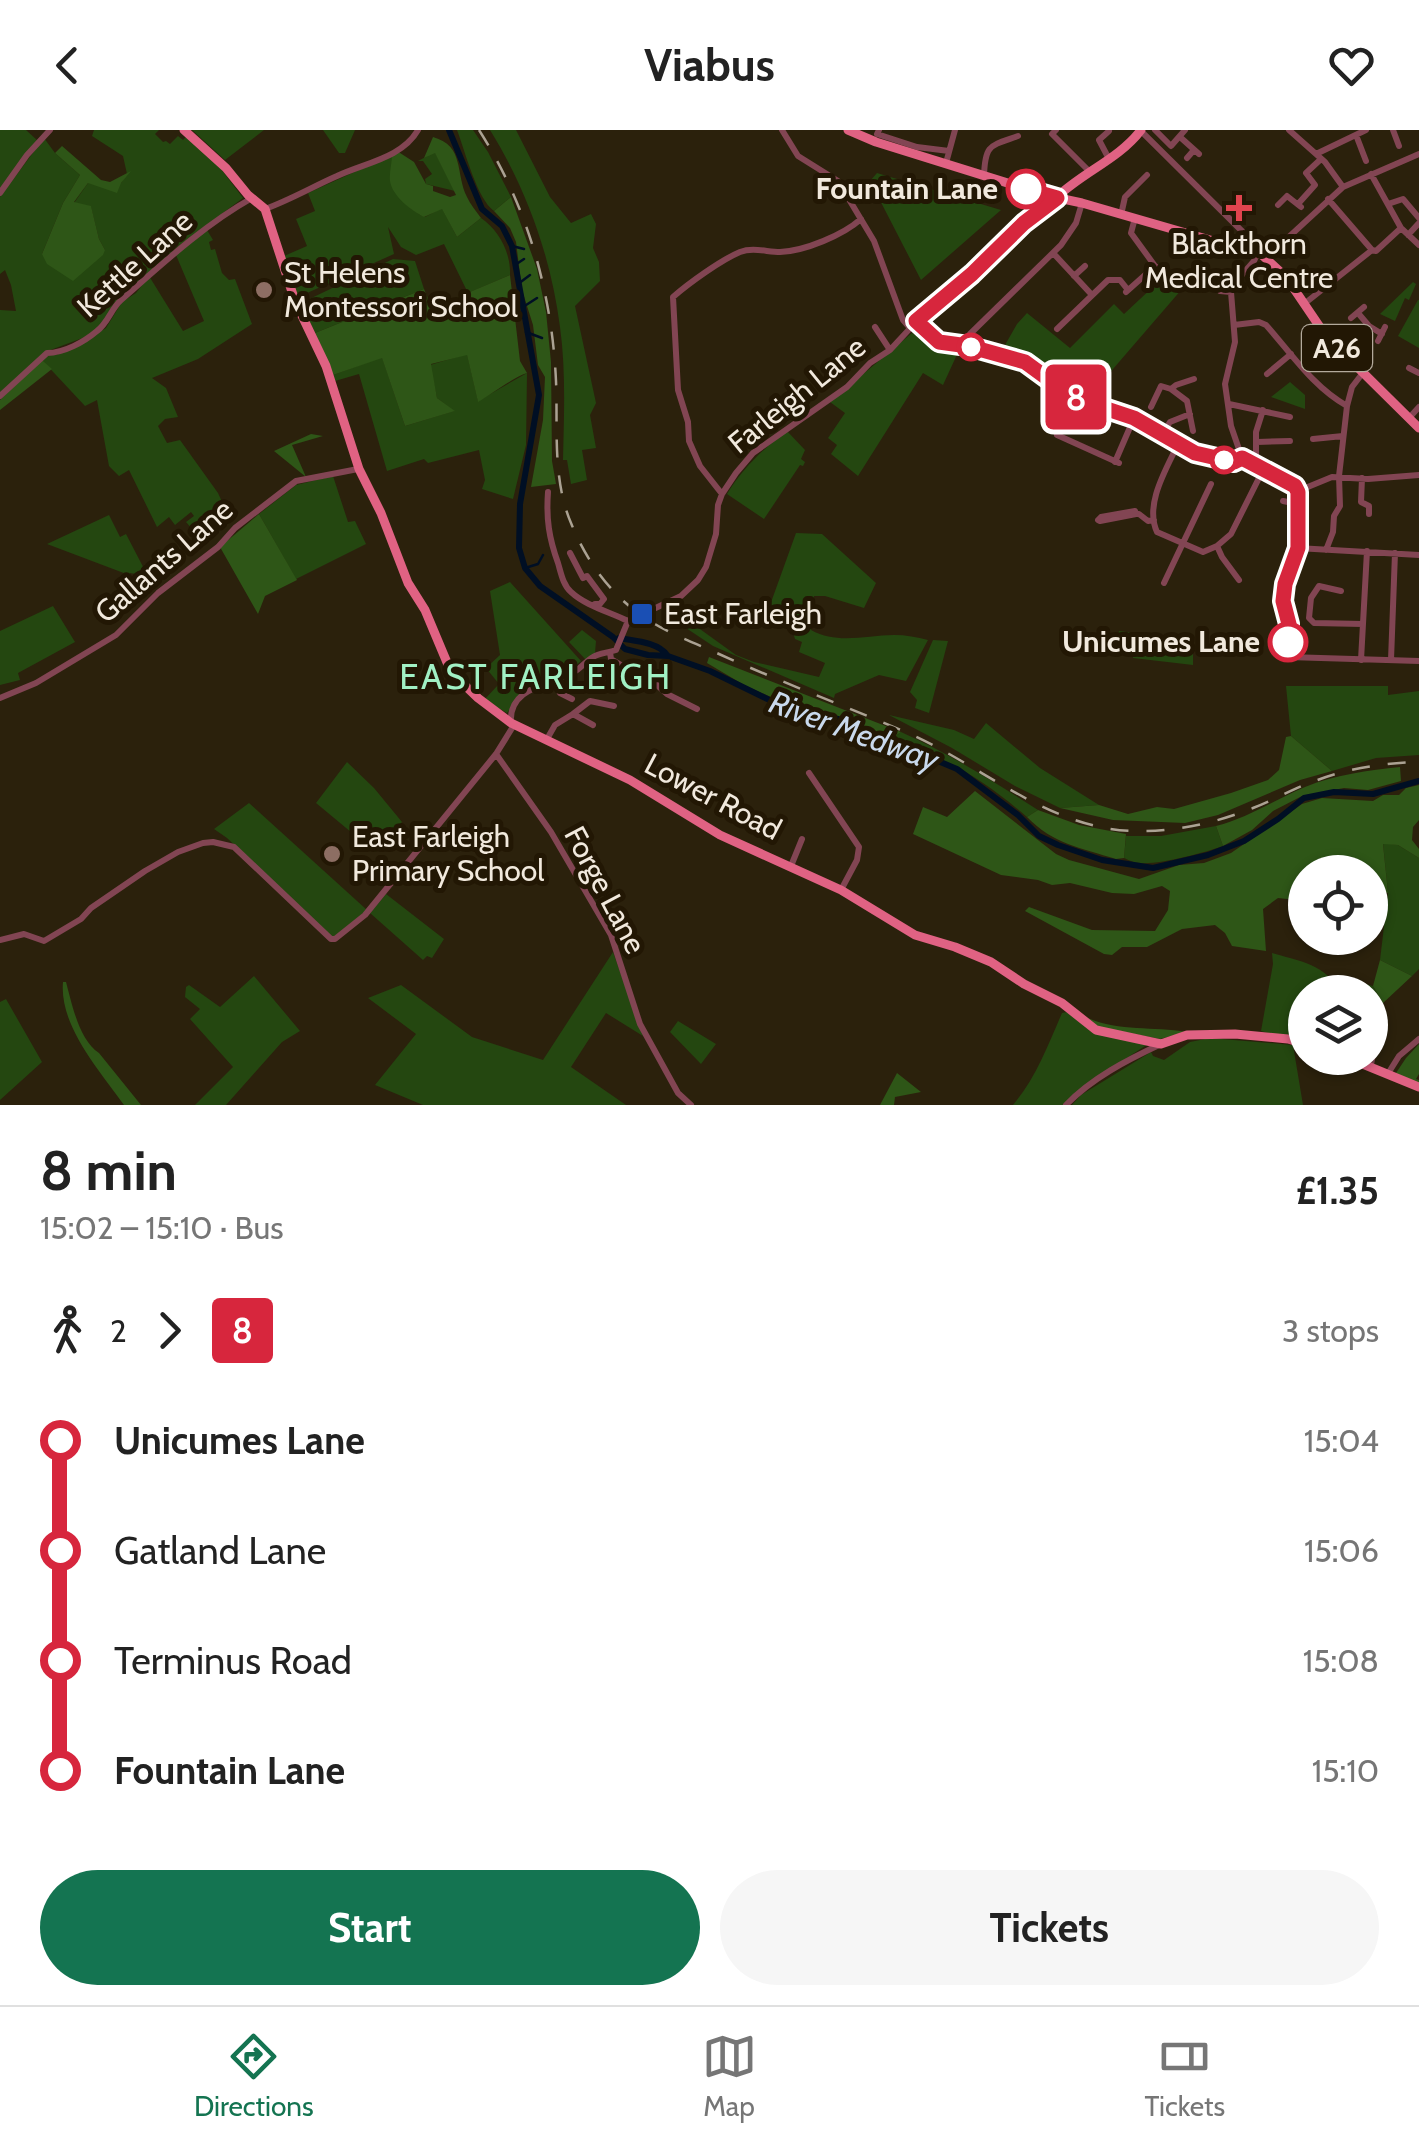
<!DOCTYPE html>
<html lang="en">
<head>
<meta charset="utf-8">
<style>
  :root { --surface:#fff; --page:#f6f6f6; --text:#222; --muted:#767676; --line:#e0e0e0; --accent:#147451 }
  body { margin:0; font-family:Cabin,sans-serif; background:var(--page); color:var(--text); height:100vh; display:flex; flex-direction:column; font-size:38px; white-space:nowrap }
  * { box-sizing:border-box; margin:0 }
  p { font-size:32px; color:var(--muted) }
  .icon { flex:none; width:55px; height:55px; fill:none; stroke:currentColor; stroke-width:2; stroke-linecap:round; stroke-linejoin:round }
  .map { position:relative; height:975px; overflow:hidden }
  .panel { display:flex; flex-direction:column; background:var(--surface); flex:1 }
  .panel>* { flex:none }
  .badge { padding:0 20px; border-radius:8px; font-size:35px; line-height:65px }
  .controls { position:absolute; left:1288px; top:725px; display:grid; gap:20px }
  .controls a { display:grid; place-items:center; width:100px; height:100px; border-radius:50%; background:var(--surface); box-shadow:0 2px 8px #0004; font-size:50px }
  .map>.badge { position:absolute; translate:-50% -50%; box-shadow:0 0 0 5px #fff }
  .legs { display:flex; align-items:center; gap:15px; height:110px; padding:0 40px; font-size:32px }
  .legs p { margin-inline-start:auto }
  .head { display:flex; align-items:center; justify-content:space-between; height:170px; padding:0 40px }
  h1 { font-size:55px; font-weight:700; line-height:75px }
  .action { display:flex; gap:20px; margin-top:auto; padding:20px 40px }
  .action a { flex:1; height:115px; border-radius:60px; background:var(--accent); color:#fff; font-size:40px; font-weight:700; line-height:115px; text-align:center }
  .action a+a { background:var(--page); color:var(--text) }
  ul { padding:0 40px; list-style:none }
  li { display:flex; align-items:center; gap:35px; height:110px; font-size:38px }
  li i { display:grid; place-items:center; width:15px; height:100%; margin:0 12px; background:currentColor }
  li i::after { content:''; width:25px; height:25px; margin:-12px; border:8px solid; border-radius:50%; background:var(--surface) }
  li p { margin-inline-start:auto }
  li:first-child i { background:linear-gradient(#0000 50%,currentColor 0) }
  li:last-child i { background:linear-gradient(currentColor 50%,#0000 0) }
  header { display:flex; justify-content:space-between; align-items:center; height:130px; padding:0 40px; background:var(--surface); font-size:45px; font-weight:700 }
  .tab-bar { display:flex; justify-content:space-around; align-items:center; height:140px; border-top:2px solid var(--line); background:var(--surface); font-size:28px; color:var(--muted) }
  .tab-bar a { display:grid; justify-items:center; gap:5px }
  .tab-bar .active { color:var(--accent) }
  .map>svg:first-child { display:block }
  .green { fill:#244710 }
  .forest { fill:#2e5617 }
  .lines { fill:none; stroke-linecap:round; stroke-linejoin:round }
  .stream { stroke:#000f24; stroke-width:2.5 }
  .river { stroke:#000f24; stroke-width:6 }
  .minor { stroke:#824553; stroke-width:6 }
  .major { stroke:#e06283; stroke-width:9 }
  .rail { stroke:#aba293; stroke-width:2.5; stroke-dasharray:18 18; stroke-linecap:butt }
  .line-1-casing { stroke:#fff; stroke-width:22 }
  .line-1 { stroke:#d7263d; stroke-width:15 }
  .stop-1-dot { fill:#fff; stroke:#d7263d; stroke-width:5 }
  .health-dot { fill:#e0444e; stroke:#221704; stroke-width:4 }
  .education-dot { fill:#8d6e63; stroke:#221704; stroke-width:4 }
  .transit-dot { fill:#1a4fb4; stroke:#221704; stroke-width:4 }
  .labels { text-anchor:middle; stroke-width:10; stroke-linejoin:round; paint-order:stroke }
  .shield { fill:#221704; stroke:#b3aa9c; stroke-width:2.5 }
  .shield-label { font-size:28px; font-weight:bold; fill:#f1e9dd }
  .stop-label { font-size:30px; font-weight:bold; fill:#f1e9dd; stroke:#221704; text-anchor:end }
  .poi-label { font-size:30px; fill:#f1e9dd; stroke:#221704; text-anchor:start }
  .street-label { font-size:30px; fill:#f1e9dd; stroke:#221704 }
  .water-label { font-size:32px; font-style:italic; fill:#c9d9ec; stroke:#221704 }
  .quarter-label { font-size:35px; letter-spacing:2.5px; fill:#a1f1c4; stroke:#221704 }
</style>
</head>
<body>
<header><svg class="icon" aria-label="back" viewBox="0 0 24 24"><path d="M15 5l-7 7 7 7"/></svg>Viabus<svg class="icon" aria-label="heart" viewBox="0 0 24 24"><path d="M12 20l-8-8c-3-5 5-10 8-4 3-6 11-1 8 4z"/></svg></header>
<div class="map">
<svg width="1419" height="975" viewBox="0 0 1419 975">
  <rect width="100%" height="100%" fill="#2b210c"/>
  <path class="green" d="M0,0H26L38,11L0,61Z
    M94,0H159L155,4L163,12L166,11L170,14L178,6L183,10L187,6L218,35L243,68L176,118L114,173L103,192L88,206L45,222L0,263V180L16,181L11,155L5,140L0,144V67L44,8L55,23L80,45L63,73L42,124L105,120L99,109L91,77L74,73L88,53H121L127,44L123,26L92,6Z
    M192,0H264L225,30Z
    M323,0H355L345,23H339Z
    M457,0H473L488,22L511,67L494,81C477,69 465,21 457,0Z
    M490,0H516L550,67L571,93L591,84L596,94L593,118L599,132L600,151L575,176L596,273L590,285L596,318L582,320L587,350L571,354L567,330H563C564,286 566,240 560,197C551,127 527,60 490,0Z
    M435,22L455,61L426,54L425,49L432,44L423,31H418Z
    M392,25C397,56 394,72 425,87L442,78L457,107L481,88C499,100 511,123 510,145L468,163L444,114L416,125L401,117L388,97L394,124L296,168L284,126L307,116L296,89L315,81L308,63Z
    M877,43L1001,80L921,150L870,51Z
    M207,100L213,110L209,112L211,120L215,119L222,143L229,150L235,149L252,194L198,229L152,248L166,258L178,287L165,289L158,296L167,313L180,310L218,363L229,387L200,408L186,392L194,386L191,382L175,395L169,387L157,397L129,340L119,346L109,336L97,270L85,276L42,230L48,225H56L75,217L106,198L122,172L136,163L149,146L183,201L204,191L176,125Z
    M393,129L415,131L424,159L315,203L301,173Z
    M1160,141L1182,159L1088,268C1057,253 1034,233 1001,222L1017,194L1027,183L1070,218L1114,174L1124,184L1155,155L1151,149Z
    M1413,152L1416,154L1409,170L1405,168L1395,191L1380,184Z
    M1418,170H1419V218L1398,206Z
    M912,203L936,215L960,218L943,255L923,243L858,346L831,324L837,315L828,308L845,283L830,272Z
    M467,224L478,271L527,243L526,315L513,369L482,359L485,350L479,320L428,333L424,329L387,341L359,244L335,251L333,245L382,227L405,296L454,281L437,268L430,235Z
    M1290,252L1305,265V279L1271,267Z
    M787,301L805,320L801,329L805,332L803,336L800,335L764,389L727,364C743,338 763,319 787,301Z
    M333,346L348,392L355,391L366,414L296,449L259,384L296,355Z
    M109,385L120,407L126,404L152,454L147,455L138,441L136,444L130,443L129,445L47,414Z
    M796,403L822,404L876,453L864,478L825,466H814L811,500C838,515 866,505 894,505C906,505 917,507 928,510L906,551L879,545L835,564L834,568L713,516L665,484L668,476L736,525L754,532L819,547L825,533L799,522L802,512L795,509L791,496L765,489Z
    M510,452L581,531L571,540L530,555L507,583L484,570L499,554L486,538L500,525L490,461Z
    M53,476L75,512L18,543L20,550L0,555V501Z
    M582,500L596,511L595,523L586,530L569,512Z
    M1119,501L1193,511V535L1133,528L1132,514L1116,513Z
    M933,510L948,511L929,583L915,578L917,570L910,562Z
    M1286,556H1388V565L1419,561V625L1376,628L1332,641L1291,606Z
    M889,585L954,600L974,609L986,593L1040,638L1099,675L1060,678L1015,656L952,618Z
    M901,602C950,624 993,651 1038,680L1027,687C984,650 945,626 891,609Z
    M347,632L374,658L402,692L375,722L316,673Z
    M249,673L367,780L339,805L332,807L227,708L214,699Z
    M1216,696L1223,716C1204,723 1158,735 1140,733C1134,733 1129,730 1124,728L1126,706H1161Z
    M1383,713L1398,715L1419,728V839L1412,846L1380,830L1388,763Z
    M386,764L444,809L432,828L427,826L423,830L370,783Z
    M613,822L643,906L606,883L571,937L626,975H423L375,955L416,904L368,868L401,855L472,907L543,930Z
    M1272,823C1295,830 1331,835 1337,862H1305V913L1261,901L1273,834Z
    M254,846L300,901L282,912L226,975H195L233,937L190,889L200,879L185,867L186,857L189,855L220,877Z
    M1341,847L1373,856L1383,873L1370,878V862H1344Z
    M6,869L42,932L0,970V872Z
    M1067,882L1148,914L1080,959L1063,975H1013C1036,948 1048,915 1062,883Z
    M678,891L716,914L701,934L670,902Z
    M1210,908L1293,915L1303,975H1072L1081,965L1151,922L1153,926L1164,930L1190,912Z"/>
  <path class="forest" d="M433,7C465,16 455,43 467,67C470,74 476,81 481,88L457,107L442,79L424,87C412,81 392,66 390,51C389,43 392,33 392,25L397,21L414,32L426,54L433,56V61L450,67L456,65L435,23L424,28Z
    M62,16L101,50L110,52L131,41L121,53L117,63L88,53L74,72L91,76L99,109L105,120L103,125L73,151L47,134L42,124L63,73L80,45L55,23Z
    M511,67L537,139L546,182L551,232L552,331L556,354L531,357L543,290L545,247L538,235L533,195L522,160L516,112L510,98L494,81Z
    M510,145L520,231L527,243C514,247 492,264 478,272L467,225L431,234L437,268L455,281L405,296L382,228L333,245L315,203L424,159L432,178Z
    M42,230L52,239L0,280V270Z
    M311,304L323,306L292,315L306,347L274,321Z
    M259,384L297,450L265,466L258,484L220,417Z
    M709,527L901,602L891,609L882,608L834,585L793,577L744,555L707,533Z
    M1291,606L1332,641L1300,650L1218,685L1185,693L1113,690L1060,678L1099,675L1128,684L1157,677L1174,679L1231,663L1268,650L1279,640L1286,607Z
    M1400,637L1401,651L1368,660L1344,658L1302,666L1273,681L1252,700L1223,716L1216,696C1248,688 1274,670 1305,657C1334,645 1369,640 1400,637Z
    M1419,655V690L1413,697L1412,710L1419,719V728L1398,715L1383,714L1388,763L1370,759V742H1305V771L1278,768L1263,779L1266,821L1232,816L1225,803L1215,795L1182,799L1147,817H1122L1112,825L1104,824L1025,781L1029,777L1092,800L1155,801L1168,780L1170,761L1162,756L1134,764L1112,763L1070,753L1052,755L1038,750L1001,745L913,704L923,677L947,687L975,661L1056,724L1069,730L1139,749L1179,735L1204,733L1231,723L1302,674L1322,668L1373,671L1383,665H1399L1406,658Z
    M1038,680L1079,695L1126,704L1124,728L1116,729C1081,718 1053,714 1027,687Z
    M1380,830L1412,846L1383,873L1373,856Z
    M63,852H66C72,874 79,910 99,923L141,975H124C100,941 59,896 63,852Z
    M1088,888C1120,902 1153,896 1187,902L1160,909L1099,897Z
    M1419,914V944L1416,949L1419,950V956L1396,943L1406,928Z
    M897,943L921,962L895,967L894,975H880Z"/>
  <g class="lines">
    <path class="stream" d="M512,116L524,119
      M515,135L524,129
      M518,154L530,145
      M523,177L537,168
      M526,202L542,208
      M525,438L538,434L543,425"/>
    <path class="river" d="M449,0L482,79L502,96L512,116L539,265L520,374L519,418L525,438L540,456L613,507L625,519L648,525L668,526L710,541L790,580L838,589L957,639L1018,685L1039,706L1058,715L1102,730L1153,738L1208,725L1244,711L1278,689L1304,668L1334,662L1373,664L1419,651
      M619,508C635,511 658,512 667,525"/>
    <path class="minor" d="M782,0L798,26L838,51L874,111L903,190L910,198
      M879,0L877,4L917,17L949,21
      M1056,0L1052,4L1090,42
      M1140,0L1254,113
      M1155,0L1171,16L1185,0
      M1289,0L1325,32L1343,57
      M1393,0L1399,16
      M1109,1L1099,10L1109,29
      M1356,5L1366,31
      M1180,7L1199,24
      M1316,24L1366,0
      M1187,28L1194,20
      M946,33L955,0
      M1371,44L1401,98L1419,115
      M984,46C985,14 990,16 1018,6
      M0,63L27,25L50,0
      M1328,69L1372,120
      M1298,74L1315,55L1306,43L1321,29
      M1388,74L1403,69L1419,88
      M1278,75L1287,66L1301,77
      M265,79C290,70 312,57 337,46C364,33 402,28 418,0
      M1121,85L1125,67L1147,45
      M1135,88L1131,103L1155,136L1182,155L1201,147L1220,161L1231,162
      M1408,105L1419,93
      M1054,124L1092,165
      M1257,124L1254,131L1234,154L1231,162L1235,212L1225,254L1231,296L1242,328L1295,356L1298,361
      M1267,127L1343,57L1419,24
      M1074,146L1085,136
      M1223,149L1234,154
      M1126,162L1154,137
      M1304,174L1372,120L1376,121L1401,98
      M1358,183L1369,196L1382,204
      M1351,188L1364,177
      M916,191L939,212L967,216L1025,232L1065,262L1089,273L1134,288L1195,323L1234,332L1242,328
      M1234,195L1259,192L1266,195C1291,223 1313,257 1347,276
      M875,197L890,220
      M1057,199L1108,150H1120L1128,160
      M1378,211L1385,197
      M967,216L966,210L970,204L1061,115L1076,93L1082,73
      M1341,221L1369,196
      M1409,238L1419,243
      M1267,244L1291,224
      M1171,259L1176,255L1194,249
      M0,266L47,223C64,223 84,212 97,201C108,193 111,179 121,170C162,134 204,95 252,68
      M1229,274L1290,287
      M1151,277L1161,256L1171,259L1187,271L1193,301
      M1409,288L1419,277
      M1163,303L1170,292L1190,284
      M1057,305L1119,333
      M1313,309L1343,306
      M1179,312C1167,338 1144,374 1157,402L1203,422L1217,416L1231,404L1263,340
      M1257,312L1290,311
      M1256,329V302L1263,280
      M1115,332L1134,288
      M1362,348L1361,372L1369,376V384
      M1298,361L1297,418L1285,454L1283,471L1289,494L1288,527L1419,531
      M1298,361L1332,347L1368,349L1419,345
      M548,362C546,389 549,408 558,433C561,443 563,455 571,462C586,476 610,482 628,491
      M722,364L700,336L689,311L688,292L678,260L673,167C689,153 721,130 740,122C753,117 767,122 780,122C805,121 843,105 861,89
      M1283,371L1298,374
      M1136,384L1100,391L1098,390L1101,387L1135,381L1136,384H1139L1148,391L1154,390
      M1217,416L1222,427L1239,450
      M1297,418L1419,425
      M1326,420L1333,402L1334,386L1340,376L1339,346L1347,276L1352,257L1362,244
      M570,423L583,448L587,446L604,469L600,474H595
      M1164,453L1211,354
      M1341,461L1319,456L1311,468L1309,488L1314,493L1363,494
      M610,522L611,529L621,535L625,543L648,547L667,564L697,579
      M1361,530L1367,421
      M1391,530L1395,423
      M553,550L560,563L572,569
      M0,568L36,553L116,505L158,463L218,417L235,398L296,351L358,339
      M573,584L590,571L614,576
      M511,593C508,557 550,555 574,542C581,538 586,531 593,527C599,523 608,523 616,520L628,491L681,466L698,450L706,437L716,404L718,375L722,364L736,343L753,323L847,257L870,233L890,220L929,178L972,144L1025,93L1056,68
      M547,609L555,595L573,584L593,595
      M496,624L551,702L611,805L640,894L678,963L691,975
      M809,643L859,717L857,730L841,760
      M791,736L802,709
      M0,810L24,804L44,811L81,789L91,778L145,741L178,722L203,713L213,712L234,717L331,809H335L365,785L496,624L514,595
      M1370,902L1374,918L1371,935
      M1389,942L1399,926L1419,909
      M1066,975C1092,948 1127,930 1161,914"/>
    <path class="major" d="M184,0L226,38L248,65L265,79L295,171L326,236L359,339L381,383L408,453L425,480L451,542L478,568L511,593L630,650L720,705L841,760L915,805L955,817L991,832L1024,854L1062,873L1096,900L1161,914L1187,905L1235,904L1288,909L1305,914
      M848,0L876,12L1049,66L1082,73L1262,125L1286,147L1326,206L1419,298
      M1057,67C1083,42 1119,29 1141,0
      M1348,928L1419,957"/>
    <path class="rail" d="M479,0C527,75 552,162 556,251C558,298 552,348 571,393C585,428 607,460 638,483C662,501 692,512 719,524C781,552 845,576 908,603C983,636 1049,699 1134,701C1175,702 1216,693 1253,678C1274,670 1294,658 1315,651C1348,638 1384,633 1419,632"/>
  </g>
  <g class="lines">
    <g class="line-1-casing">
      <path id="line-1" d="M1026,59L1057,68L1024,93L972,144L916,191L939,212L968,216L1025,232L1066,262L1089,273L1134,288L1195,323L1234,332L1242,328L1295,356L1298,362V418L1285,454L1283,471L1289,494L1288,512"/>
    </g>
    <use href="#line-1" class="line-1"/>
  </g>
  <g class="stop-1-dot">
    <circle cx="1026" cy="59" r="18"/>
    <circle cx="971" cy="217" r="12"/>
    <circle cx="1224" cy="330" r="12"/>
    <circle cx="1288" cy="512" r="18"/>
  </g>
  <path class="health-dot" d="M1234 63h10v10h10v10h-10v10h-10v-10h-10v-10h10z"/>
  <g class="education-dot">
    <circle cx="264" cy="160" r="10"/>
    <circle cx="332" cy="724" r="10"/>
  </g>
  <rect class="transit-dot" x="630" y="472" width="24" height="24" rx="5"/>
  <g class="labels">
    <rect class="shield" x="1302" y="195" width="70" height="46" rx="8"/>
    <g class="shield-label">
      <text x="1337" y="228">A26</text>
    </g>
    <g class="stop-label">
      <text x="998" y="69">Fountain Lane</text>
      <text x="1260" y="522">Unicumes Lane</text>
    </g>
    <g class="poi-label">
      <text x="1239" y="124" text-anchor="middle">Blackthorn<tspan x="1239" dy="34">Medical Centre</tspan></text>
      <text x="284" y="153">St Helens<tspan x="284" dy="34">Montessori School</tspan></text>
      <text x="664" y="494">East Farleigh</text>
      <text x="352" y="717">East Farleigh<tspan x="352" dy="34">Primary School</tspan></text>
    </g>
    <g class="street-label">
      <text transform="translate(135 134) rotate(-42)" y="10">Kettle Lane</text>
      <text transform="translate(797 265) rotate(-39)" y="10">Farleigh Lane</text>
      <text transform="translate(164 431) rotate(-41)" y="10">Gallants Lane</text>
      <text transform="translate(713 667) rotate(28)" y="10">Lower Road</text>
      <text transform="translate(605 760) rotate(62)" y="10">Forge Lane</text>
    </g>
    <g class="water-label">
      <text transform="translate(854 601) rotate(20)" y="11">River Medway</text>
    </g>
    <g class="quarter-label">
      <text x="536" y="559">EAST FARLEIGH</text>
    </g>
  </g>
</svg>
<div class="controls">
<a><svg class="icon" aria-label="locate" viewBox="0 0 24 24"><circle cx="12" cy="12" r="6"/><path d="M12 2v4M12 18v4M2 12h4M18 12h4"/></svg></a>
<a><svg class="icon" aria-label="layers" viewBox="0 0 24 24"><path d="M12 4l9 5-9 5-9-5zM3 14l9 5 9-5"/></svg></a>
</div>
<b class="badge" style="left:1076px;top:267px;background:#d7263d;color:#fff">8</b>
</div>
<section class="panel">
<div class="head"><div><h1>8 min</h1><p>15:02 – 15:10 · Bus</p></div><b>£1.35</b></div>
<div class="legs"><svg class="icon" aria-label="walk" viewBox="0 0 24 24"><circle cx="13" cy="4" r="2"/><path d="M13 8l-2 6 4 7M11 14l-3 7M7 12l3-4h3l4 4"/></svg>2<svg class="icon" aria-label="forward" viewBox="0 0 24 24"><path d="M9 5l7 7-7 7"/></svg><b class="badge" style="background:#d7263d;color:#fff">8</b><p>3 stops</p></div>
<ul>
<li><i style="color:#d7263d"></i><b>Unicumes Lane</b><p>15:04</p></li>
<li><i style="color:#d7263d"></i><span>Gatland Lane</span><p>15:06</p></li>
<li><i style="color:#d7263d"></i><span>Terminus Road</span><p>15:08</p></li>
<li><i style="color:#d7263d"></i><b>Fountain Lane</b><p>15:10</p></li>
</ul>
<div class="action"><a>Start</a><a>Tickets</a></div>
</section>
<nav class="tab-bar">
<a class="active"><svg class="icon" aria-label="directions" viewBox="0 0 24 24"><path d="M12 3l9 9-9 9-9-9zM9 14v-3h6M13 9l2 2-2 2"/></svg>Directions</a>
<a><svg class="icon" aria-label="map" viewBox="0 0 24 24"><path d="M3 6l6-2 6 2 6-2v14l-6 2-6-2-6 2zM9 4v14M15 6v14"/></svg>Map</a>
<a><svg class="icon" aria-label="tickets" viewBox="0 0 24 24"><path d="M3 7h18v10H3zM15 7v10"/></svg>Tickets</a>
</nav>
</body>
</html>
